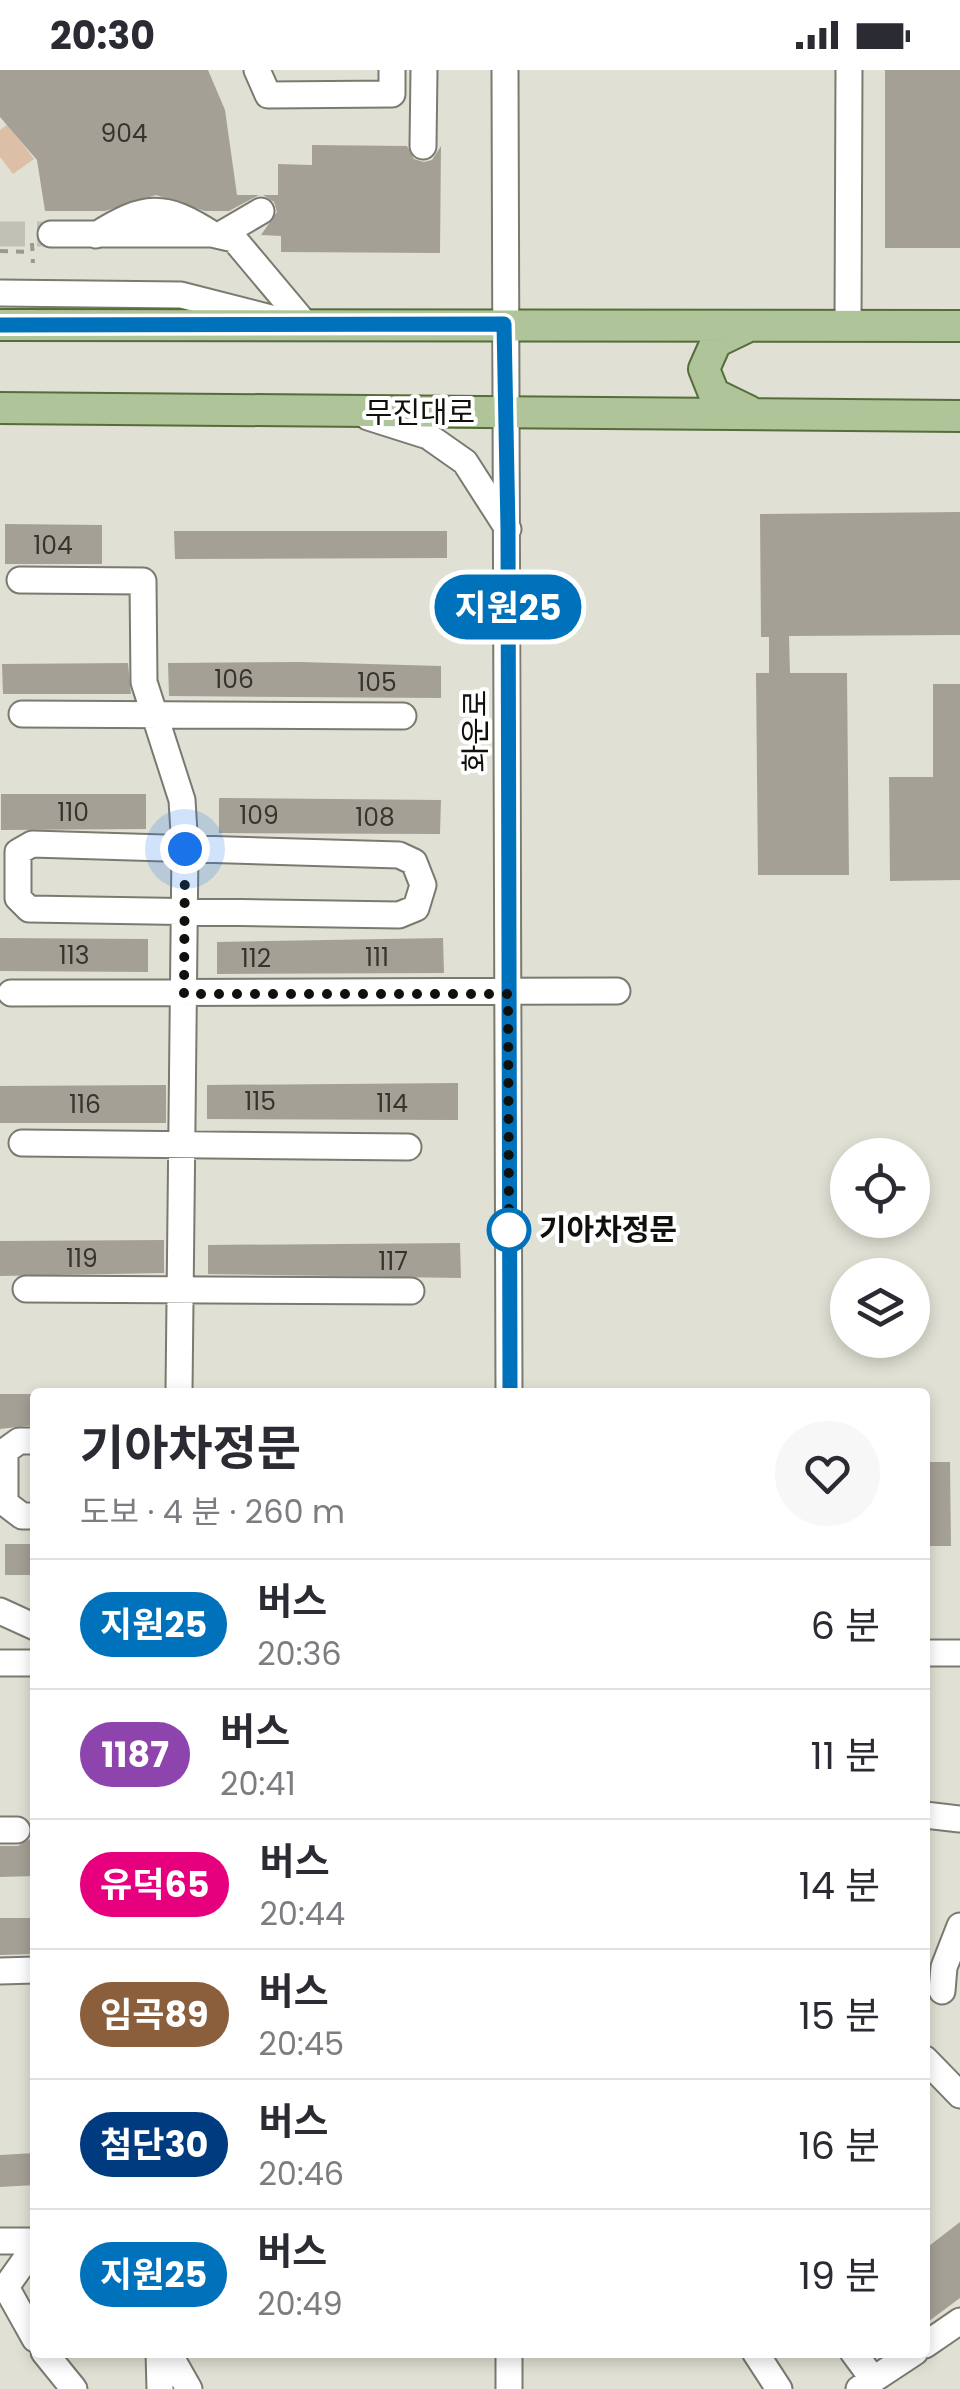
<!DOCTYPE html>
<html lang="ko">
<head>
<meta charset="utf-8">
<style>
  :root { --surface:#fff; --page:#f7f7f7; --text:#2b2b33; --muted:#7c7c81; --line:#e1e1e2 }
  body { margin:0; font-family:Poppins,"Noto Sans KR",sans-serif; background:var(--page); color:var(--text); height:100vh; display:flex; flex-direction:column; font-size:38px; white-space:nowrap }
  * { box-sizing:border-box; margin:0 }
  p { font-size:32px; color:var(--muted) }
  .icon { flex:none; width:55px; height:55px; fill:none; stroke:currentColor; stroke-width:2; stroke-linecap:round; stroke-linejoin:round }
  .map { position:relative; flex:1; overflow:hidden }
  .drawer { position:absolute; left:30px; top:1318px; width:900px; height:970px; display:flex; flex-direction:column; background:var(--surface); border-radius:10px; box-shadow:0 5px 15px #0003 }
  .drawer>* { flex:none }
  .badge { padding:0 20px; border-radius:32px; font-size:35px; line-height:65px }
  .fabs { position:absolute; left:830px; top:1068px; display:grid; gap:20px }
  .fabs a { display:grid; place-items:center; width:100px; height:100px; border-radius:50%; background:var(--surface); box-shadow:0 5px 15px #0003; font-size:50px }
  .you { position:absolute; width:50px; height:50px; margin:-25px; border:8px solid #fff; border-radius:50%; background:#1a73e8; box-shadow:0 0 0 15px #1a73e833 }
  .map>.badge { position:absolute; translate:-50% -50%; box-shadow:0 0 0 5px #fff }
  .round { display:grid; place-items:center; flex:none; width:105px; height:105px; border-radius:52px; background:var(--page) }
  .headline { display:flex; align-items:center; justify-content:space-between; height:170px; padding:0 50px }
  h1 { font-size:48px; font-weight:700; line-height:75px }
  ul { padding:0; list-style:none }
  li { display:flex; align-items:center; gap:30px; height:130px; padding:0 50px; border-top:2px solid var(--line) }
  li div { flex:1 }
  li b { display:block; font-size:38px }
  li em { font-style:normal }
  li .badge { min-width:110px; font-weight:700; text-align:center }
  .status { display:flex; justify-content:space-between; align-items:center; height:70px; padding:0 50px; background:var(--surface); direction:ltr }
  .status svg { height:28px; fill:currentColor }
  .map>svg:first-child { display:block }
  .green { fill:#ddbfa6 }
  .building { fill:#a5a095 }
  .lines { fill:none; stroke-linecap:round; stroke-linejoin:round }
  .minor-tunnel { stroke:#c1c1b6; stroke-width:25; stroke-dasharray:25 12; stroke-linecap:butt }
  .minor-casing { stroke:#7a7a70; stroke-width:29 }
  .major-casing { stroke:#556d3b; stroke-width:34 }
  .path { stroke:#9a9a90; stroke-width:4; stroke-dasharray:8 8; stroke-linecap:butt }
  .minor { stroke:#fff; stroke-width:25 }
  .major { stroke:#afc599; stroke-width:30 }
  .line-casing { stroke:#fff; stroke-width:22 }
  .line { stroke:#0072bc; stroke-width:15 }
  .walk { stroke:#10100c; stroke-width:10; stroke-dasharray:0 18 }
  .stop-dot { fill:#fff; stroke:#0072bc; stroke-width:5 }
  .labels { text-anchor:middle; stroke-width:8; stroke-linejoin:round; paint-order:stroke }
  .number-label { font-size:25px; fill:#35342e }
  .street-label { font-size:30px; fill:#10100c; stroke:#fff }
  .stop-label { font-size:30px; font-weight:bold; fill:#10100c; stroke:#fff; text-anchor:start }
</style>
</head>
<body>
<div class="status"><b>20:30</b><svg viewBox="0 0 49 12"><path d="M0 12V9h3v3zM5 12V6h3v6zM10 12V3h3v9zM15 12V0h3v12zM26 1h20v11H26zM47 4h2v5h-2z"/></svg></div>
<div class="map">
<svg width="960" height="2319" viewBox="0 0 960 2319">
  <rect width="100%" height="100%" fill="#e0e0d4"/>
  <path class="green" d="M8,54L34,89L13,104L0,87V60Z"/>
  <path class="building" d="M0,0H208L225,40L237,125H259L229,141H205L156,125L105,141H45L37,90L0,47Z
    M885,0H960V178H885Z
    M312,75L407,76L414,89L424,92L432,90L441,76L440,183L281,182V166L261,165L277,142L274,132L263,125H278V94L312,95Z
    M960,442V565L789,566L790,603H847L849,805H758L756,603H769V567H761L760,444Z
    M5,454L102,455V494H5Z
    M174,461H447V488L175,489Z
    M300,592L441,596V628L169,626L168,593Z
    M128,593L131,624H3L2,594Z
    M933,614H960V810L890,811L889,707H933Z
    M1,724H146V759L1,760Z
    M219,728L441,730L440,764L219,763Z
    M0,868L148,869V902L0,901Z
    M443,868L444,903L217,904V872Z
    M458,1013V1050L207,1049V1015Z
    M166,1015V1053H0V1016Z
    M164,1170V1203L0,1206V1171Z
    M460,1173L461,1208L208,1204V1175Z
    M0,1324H35V1355L0,1359Z
    M925,1392H950L951,1476H925Z
    M5,1474H35V1505H5Z
    M30,1769H35V1806L0,1807V1776H18Z
    M0,1848H35V1884L0,1885Z
    M35,2083V2115L0,2117V2085Z
    M960,2152V2228L925,2254V2179Z"/>
  <g class="lines">
    <path class="minor-tunnel" d="M0,164H51"/>
    <g class="minor-casing">
      <path id="minor" d="M257,0L268,25L392,24V0
        M505,0L509,1322
        M423,76L424,0
        M51,164H212L234,169L307,256
        M96,165C145,134 164,133 212,164
        M220,165L261,141
        M0,223L181,225L271,248
        M848,255L849,0
        M368,347L428,366L465,392L508,459
        M20,510L143,511L144,612L182,730L185,779L179,1322
        M22,644L403,646
        M32,774L399,785L414,792L423,815L416,838L399,845L29,839L18,828V782Z
        M11,923L617,921
        M22,1073L408,1077
        M26,1219L411,1221
        M35,1371H19L5,1381V1433L22,1446H35
        M0,1541L35,1557
        M925,1583H960
        M0,1593H35
        M925,1745L960,1749
        M0,1760H17
        M0,1901L35,1900
        M942,1921L944,1897L960,1856
        M925,1989L960,2025
        M0,2171H35
        M35,2176L6,2217L35,2269
        M925,2275L960,2251
        M44,2282L74,2319
        M159,2282L160,2319
        M168,2282L189,2319
        M509,2282V2319
        M755,2282L779,2319
        M853,2282L873,2309
        M859,2319L915,2282"/>
    </g>
    <g class="major-casing">
      <path id="major" d="M0,255L960,256
        M745,258L716,272L704,299L714,324L749,341
        M0,338L960,346"/>
    </g>
    <path class="path" d="M32,173L33,193
      M0,181L32,182"/>
    <use href="#minor" class="minor"/>
    <use href="#major" class="major"/>
  </g>
  <g class="lines">
    <g class="line-casing">
      <path id="line" d="M0,255L504,254L508,459L510,1322"/>
    </g>
    <use href="#line" class="line"/>
    <path class="walk" d="M185,779L184,924H508L509,1160"/>
  </g>
  <circle class="stop-dot" cx="509" cy="1160" r="20"/>
  <g class="labels">
    <g class="number-label">
      <text x="124" y="72">904</text>
      <text x="53" y="484">104</text>
      <text x="234" y="618">106</text>
      <text x="377" y="621">105</text>
      <text x="73" y="751">110</text>
      <text x="259" y="754">109</text>
      <text x="375" y="756">108</text>
      <text x="74" y="894">113</text>
      <text x="377" y="896">111</text>
      <text x="256" y="897">112</text>
      <text x="260" y="1040">115</text>
      <text x="392" y="1042">114</text>
      <text x="85" y="1043">116</text>
      <text x="82" y="1197">119</text>
      <text x="393" y="1200">117</text>
    </g>
    <g class="street-label">
      <text x="420" y="353">무진대로</text>
      <text transform="translate(476 661) rotate(-90)" y="10">화운로</text>
    </g>
    <g class="stop-label">
      <text x="539" y="1170">기아차정문</text>
    </g>
  </g>
</svg>
<div class="fabs">
<a><svg class="icon" aria-label="locate" viewBox="0 0 24 24"><circle cx="12" cy="12" r="6"/><path d="M12 2v4M12 18v4M2 12h4M18 12h4"/></svg></a>
<a><svg class="icon" aria-label="layers" viewBox="0 0 24 24"><path d="M12 4l9 5-9 5-9-5zM3 14l9 5 9-5"/></svg></a>
</div>
<div class="you" style="left:185px;top:779px"></div>
<b class="badge" style="left:508px;top:537px;background:#0072bc;color:#fff">지원25</b>
<section class="drawer">
<div class="headline"><div><h1>기아차정문</h1><p>도보 · 4 분 · 260 m</p></div><a class="round"><svg class="icon" aria-label="heart" viewBox="0 0 24 24"><path d="M12 20l-8-8c-3-5 5-10 8-4 3-6 11-1 8 4z"/></svg></a></div>
<ul>
<li><span class="badge" style="background:#0072bc;color:#fff">지원25</span><div><b>버스</b><p>20:36</p></div><em>6 분</em></li>
<li><span class="badge" style="background:#8e44ad;color:#fff">1187</span><div><b>버스</b><p>20:41</p></div><em>11 분</em></li>
<li><span class="badge" style="background:#e6007e;color:#fff">유덕65</span><div><b>버스</b><p>20:44</p></div><em>14 분</em></li>
<li><span class="badge" style="background:#8b5e3c;color:#fff">임곡89</span><div><b>버스</b><p>20:45</p></div><em>15 분</em></li>
<li><span class="badge" style="background:#003b80;color:#fff">첨단30</span><div><b>버스</b><p>20:46</p></div><em>16 분</em></li>
<li><span class="badge" style="background:#0072bc;color:#fff">지원25</span><div><b>버스</b><p>20:49</p></div><em>19 분</em></li>
</ul>
</section>
</div>
</body>
</html>
